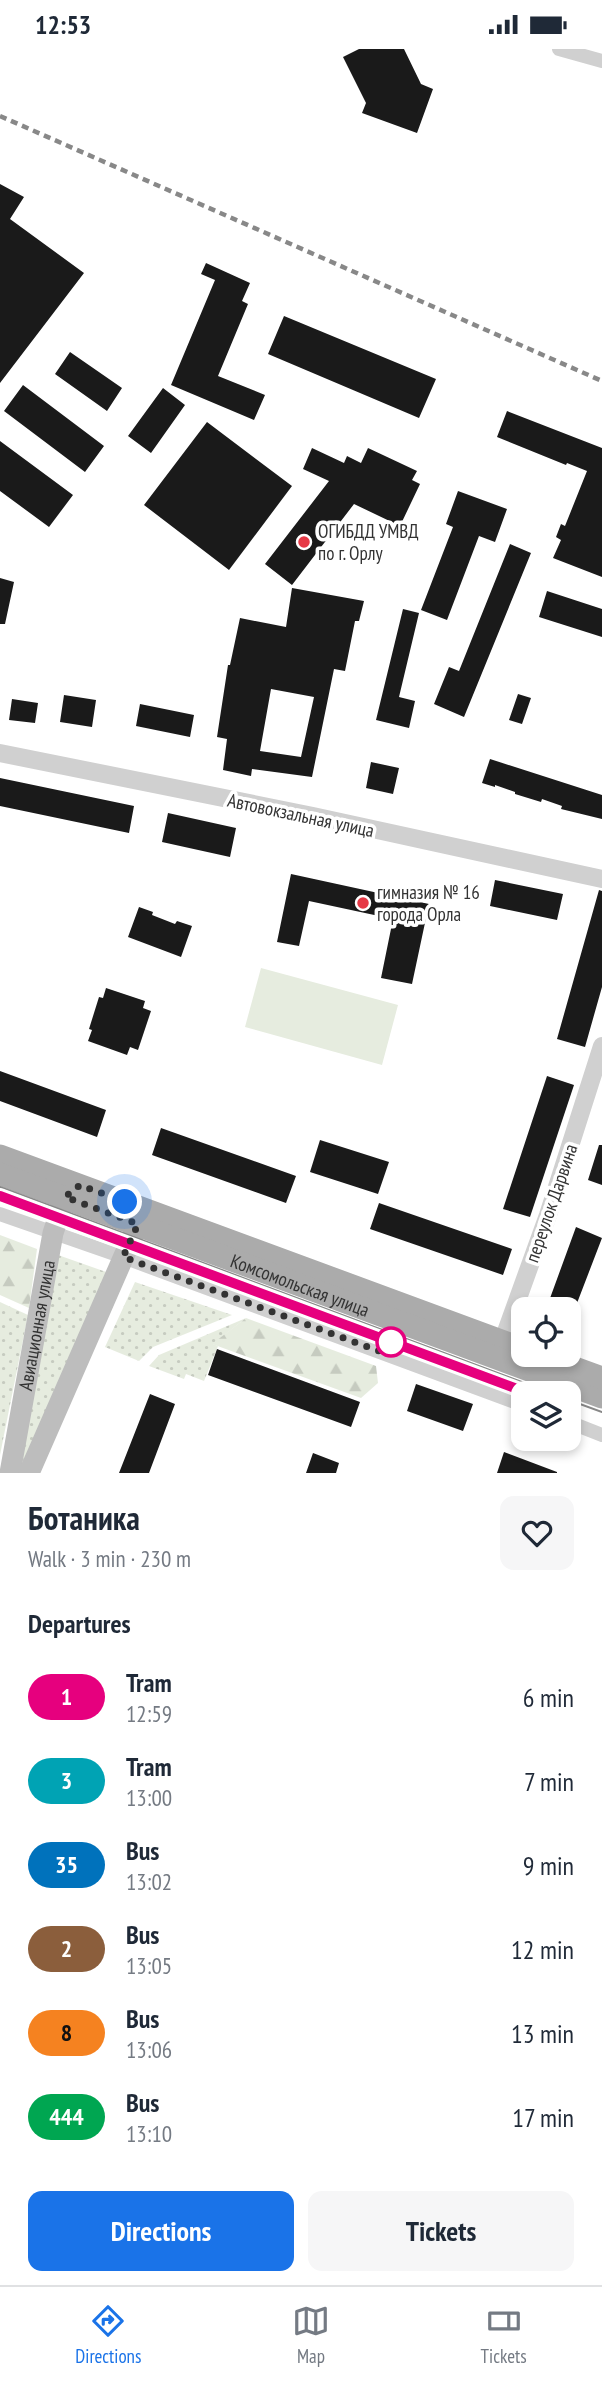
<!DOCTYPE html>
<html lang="en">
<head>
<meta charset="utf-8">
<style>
  :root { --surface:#fff; --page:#f6f6f7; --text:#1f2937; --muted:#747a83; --line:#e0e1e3; --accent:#1a73e8 }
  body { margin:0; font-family:"PT Sans Narrow",sans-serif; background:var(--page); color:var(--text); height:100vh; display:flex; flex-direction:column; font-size:26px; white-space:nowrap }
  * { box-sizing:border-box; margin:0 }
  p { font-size:23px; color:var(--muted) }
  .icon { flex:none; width:38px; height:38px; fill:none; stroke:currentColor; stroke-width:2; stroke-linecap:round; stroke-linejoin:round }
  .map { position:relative; height:1424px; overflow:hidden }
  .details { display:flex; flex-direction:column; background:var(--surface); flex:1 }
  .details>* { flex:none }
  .badge { padding:0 14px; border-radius:23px; font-size:24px; line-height:46px }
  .buttons { position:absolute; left:511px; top:1248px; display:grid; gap:14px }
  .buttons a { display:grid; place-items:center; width:70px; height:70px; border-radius:14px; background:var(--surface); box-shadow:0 4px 10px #0003; font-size:35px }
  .you { position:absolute; width:35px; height:35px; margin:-18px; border:5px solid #fff; border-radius:50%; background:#1a73e8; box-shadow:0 0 0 10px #1a73e833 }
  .map>.badge { position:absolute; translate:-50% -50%; box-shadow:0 0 0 4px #fff }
  h2 { padding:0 28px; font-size:26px; line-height:63px }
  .round { display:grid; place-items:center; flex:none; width:74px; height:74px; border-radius:14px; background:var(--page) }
  .overview { display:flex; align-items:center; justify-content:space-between; height:119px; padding:0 28px }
  h1 { font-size:33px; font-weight:700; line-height:52px }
  .primary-button { display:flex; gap:14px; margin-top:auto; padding:14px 28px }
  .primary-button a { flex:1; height:80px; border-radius:14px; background:var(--accent); color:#fff; font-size:28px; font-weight:700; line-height:80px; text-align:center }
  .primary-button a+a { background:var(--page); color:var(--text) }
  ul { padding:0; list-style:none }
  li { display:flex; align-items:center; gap:21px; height:84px; padding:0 28px }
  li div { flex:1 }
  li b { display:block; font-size:26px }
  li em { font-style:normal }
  li .badge { min-width:77px; font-weight:700; text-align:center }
  .status { display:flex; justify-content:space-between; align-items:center; height:49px; padding:0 35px; background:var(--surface); direction:ltr }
  .status svg { height:19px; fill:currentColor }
  .tab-bar { display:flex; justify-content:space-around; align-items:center; height:98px; border-top:2px solid var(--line); background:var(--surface); font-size:19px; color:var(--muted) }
  .tab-bar a { display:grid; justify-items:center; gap:4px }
  .tab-bar .on { color:var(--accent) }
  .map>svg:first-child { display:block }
  .grass { fill:url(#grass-dots) }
  .forest { fill:url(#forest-firs) }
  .pitch { fill:#e6ecdf }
  .building { fill:#1a1a1a; fill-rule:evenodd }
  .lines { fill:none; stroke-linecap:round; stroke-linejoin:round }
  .minor { stroke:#d0d0d0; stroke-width:14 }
  .tertiary { stroke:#d0d0d0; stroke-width:18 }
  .secondary { stroke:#bdbdbd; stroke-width:21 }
  .primary { stroke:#ababab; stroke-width:23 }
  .tram { stroke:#888; stroke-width:2 }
  .rail { stroke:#888; stroke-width:4.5; stroke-dasharray:7 5; stroke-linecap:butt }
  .line-casing { stroke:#fff; stroke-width:16 }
  .line { stroke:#e6007e; stroke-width:10 }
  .walk { stroke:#333; stroke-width:7; stroke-dasharray:0 12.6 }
  .poi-dot { fill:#e63946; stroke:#fff; stroke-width:2.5 }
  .stop-dot { fill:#fff; stroke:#e6007e; stroke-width:3.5 }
  .labels { text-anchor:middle; stroke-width:7; stroke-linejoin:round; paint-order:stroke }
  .poi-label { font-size:19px; fill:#333; stroke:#fff; text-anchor:start }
  .street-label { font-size:19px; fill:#333; stroke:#fff }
</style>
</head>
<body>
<div class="status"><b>12:53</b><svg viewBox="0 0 49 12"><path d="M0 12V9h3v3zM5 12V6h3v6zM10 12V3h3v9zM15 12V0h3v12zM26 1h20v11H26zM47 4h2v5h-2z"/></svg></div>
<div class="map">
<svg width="602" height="1424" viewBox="0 0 602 1424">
  <defs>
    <pattern id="grass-dots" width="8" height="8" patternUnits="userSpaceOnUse" patternTransform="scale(1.75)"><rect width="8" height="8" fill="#e6ecdf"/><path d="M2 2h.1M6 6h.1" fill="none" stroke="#c6cbc0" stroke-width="1.8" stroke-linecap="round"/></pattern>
    <pattern id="forest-firs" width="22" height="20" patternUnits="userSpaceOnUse" patternTransform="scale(1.75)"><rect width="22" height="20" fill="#e6ecdf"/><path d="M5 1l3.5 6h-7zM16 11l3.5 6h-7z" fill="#c6cbc0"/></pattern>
  </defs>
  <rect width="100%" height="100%" fill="#fff"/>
  <path class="grass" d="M58,1206L109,1224L18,1424Z
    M135,1233L232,1266L153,1298L139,1312L105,1298Z
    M0,1253L28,1266L0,1406Z
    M246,1269L213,1295L218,1297L204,1332L186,1325L184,1330L149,1317L159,1306Z"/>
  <path class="forest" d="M0,1186L37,1200L29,1259L0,1246Z
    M246,1269L376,1317L378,1334L361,1349L212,1295Z"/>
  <path class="pitch" d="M261,919L398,956L382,1016L245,978Z"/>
  <path class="building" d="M359,0H404L421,35L433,40L417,84L362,64L366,54L343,8Z
    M0,135L24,148L10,170L84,224L0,334Z
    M206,214L250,234L242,252L248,255L218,327L265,346L254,371L171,336L215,231L201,225Z
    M284,267L436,330L419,369L268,305Z
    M70,303L122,339L107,362L55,325Z
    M23,336L104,397L85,423L4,362Z
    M163,339L185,356L151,404L128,387Z
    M507,362L602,399V528L553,509L561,491L556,488L561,475L565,477L587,422L567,414L566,416L497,388Z
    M207,373L292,437L229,521L144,456Z
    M0,392L73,446L49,478L0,442Z
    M312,399L344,414L347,407L361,414L368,399L417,422L412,431L420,435L400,477L354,455L292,536L265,515L329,432L303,420Z
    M458,442L507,460L495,493L479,487L447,571L421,561L453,478L446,475Z
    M510,495L531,504L464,668L434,655L449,618L459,622Z
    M0,529L14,533L5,575H0Z
    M292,539L364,552L359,572H355L345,622L334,620L312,728L252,720L251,727L223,721L227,690L217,688L228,616H230L240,569L286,578ZM271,640L314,648L301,708L260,702Z
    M547,542L602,560V588L539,568Z
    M403,560L419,564L399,648L415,652L409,679L376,671Z
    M518,645L531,649L522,675L509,671Z
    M64,646L96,651L92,678L60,673Z
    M12,650L38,654L35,674L9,671Z
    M140,655L194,666L190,688L136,677Z
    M490,710L602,746V770L561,760L562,757L542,750L541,753L515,745V743L495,736V738L482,734Z
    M371,713L399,719L393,745L366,739Z
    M0,729L134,757L129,784L0,757Z
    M168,764L236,779L230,808L162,793Z
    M291,825L429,855L412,935L381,929L393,870L309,852L299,897L277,893Z
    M495,831L563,845L557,871L490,857Z
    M599,841L602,842V938L585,998L557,990Z
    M139,858L153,863L152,866L175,875L177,872L192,877L181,908L128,888Z
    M106,939L145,952L143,959L151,962L138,1001L130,998L127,1006L88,992L92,981L89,980L99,948L103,949Z
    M0,1022L106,1061L97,1088L0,1052Z
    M547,1027L574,1036L530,1168L503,1160Z
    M161,1079L296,1127L286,1154L152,1106Z
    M320,1091L389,1113L378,1145L310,1123Z
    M599,1096H602V1136L588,1131Z
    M379,1154L512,1200L503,1226L370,1180Z
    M576,1178L602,1189L574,1262L549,1252Z
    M217,1300L360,1353L351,1378L208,1326Z
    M416,1335L473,1355L463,1382L407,1362Z
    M150,1345L175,1355L149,1424H119Z
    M504,1403L557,1423V1424H497Z
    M313,1404L339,1414L336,1424H306Z"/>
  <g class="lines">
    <path class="minor" d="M559,0L602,12
      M0,1165L123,1208L523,1356
      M569,1373L602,1386"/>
    <path class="tertiary" d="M0,704L313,767L602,830
      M499,1302L548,1166L602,997"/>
    <g class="secondary">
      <path id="s1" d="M10,1424L53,1184L65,1148L76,1139"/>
      <path d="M29,1424L138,1175"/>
    </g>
    <g class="primary">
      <path d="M0,1107L523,1300"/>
      <path id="s2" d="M0,1125L602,1348"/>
      <path d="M539,1306L602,1329"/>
    </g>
    <path class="tram" d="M0,1138L551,1344
      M569,1351L602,1363"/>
    <path class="rail" d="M0,67L602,332"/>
  </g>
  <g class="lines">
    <g class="line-casing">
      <path id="line" d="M0,1147L528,1344"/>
    </g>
    <use href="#line" class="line"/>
    <path class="walk" d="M125,1153L80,1136L65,1148L138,1175L123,1208L379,1302L391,1293"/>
  </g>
  <g class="poi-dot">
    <circle cx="304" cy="493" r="7"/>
    <circle cx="363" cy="854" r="7"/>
  </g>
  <circle class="stop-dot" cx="391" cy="1293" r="14"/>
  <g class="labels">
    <g class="poi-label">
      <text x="318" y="489">ОГИБДД УМВД<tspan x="318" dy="22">по г. Орлу</tspan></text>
      <text x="377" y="850">гимназия № 16<tspan x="377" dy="22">города Орла</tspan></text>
    </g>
    <g class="street-label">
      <text transform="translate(301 766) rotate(12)" y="7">Автовокзальная улица</text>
      <text transform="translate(551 1154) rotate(-71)" y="7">переулок Дарвина</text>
      <text dy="7" stroke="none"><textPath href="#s2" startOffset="320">Комсомольская улица</textPath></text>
      <text dy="7" stroke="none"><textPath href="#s1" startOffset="150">Авиационная улица</textPath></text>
    </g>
  </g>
</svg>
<div class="buttons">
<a><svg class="icon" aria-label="locate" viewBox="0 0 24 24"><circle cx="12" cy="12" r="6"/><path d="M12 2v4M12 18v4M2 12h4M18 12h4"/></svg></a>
<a><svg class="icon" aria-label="layers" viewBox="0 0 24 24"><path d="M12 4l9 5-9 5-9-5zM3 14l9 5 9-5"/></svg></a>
</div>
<div class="you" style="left:125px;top:1153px"></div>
</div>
<section class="details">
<div class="overview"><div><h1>Ботаника</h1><p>Walk · 3 min · 230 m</p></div><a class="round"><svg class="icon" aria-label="heart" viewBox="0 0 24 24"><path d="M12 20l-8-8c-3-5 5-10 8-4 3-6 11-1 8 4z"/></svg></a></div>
<h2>Departures</h2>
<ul>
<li><span class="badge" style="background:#e6007e;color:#fff">1</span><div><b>Tram</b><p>12:59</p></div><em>6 min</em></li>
<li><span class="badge" style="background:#00a3b4;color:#fff">3</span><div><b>Tram</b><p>13:00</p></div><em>7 min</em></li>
<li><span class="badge" style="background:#0072bc;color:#fff">35</span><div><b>Bus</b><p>13:02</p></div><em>9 min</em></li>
<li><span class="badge" style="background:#8b5e3c;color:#fff">2</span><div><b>Bus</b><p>13:05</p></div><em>12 min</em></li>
<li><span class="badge" style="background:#f58220;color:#111">8</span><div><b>Bus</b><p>13:06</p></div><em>13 min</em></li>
<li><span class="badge" style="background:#00a651;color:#fff">444</span><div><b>Bus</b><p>13:10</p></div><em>17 min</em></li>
</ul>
<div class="primary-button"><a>Directions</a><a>Tickets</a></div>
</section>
<nav class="tab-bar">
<a class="on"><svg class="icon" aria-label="directions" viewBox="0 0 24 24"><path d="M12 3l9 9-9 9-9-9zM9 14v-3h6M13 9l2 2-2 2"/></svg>Directions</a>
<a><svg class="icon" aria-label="map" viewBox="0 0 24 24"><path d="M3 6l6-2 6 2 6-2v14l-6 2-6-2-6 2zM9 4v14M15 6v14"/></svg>Map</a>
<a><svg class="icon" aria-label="tickets" viewBox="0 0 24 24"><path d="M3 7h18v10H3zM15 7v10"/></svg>Tickets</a>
</nav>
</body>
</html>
